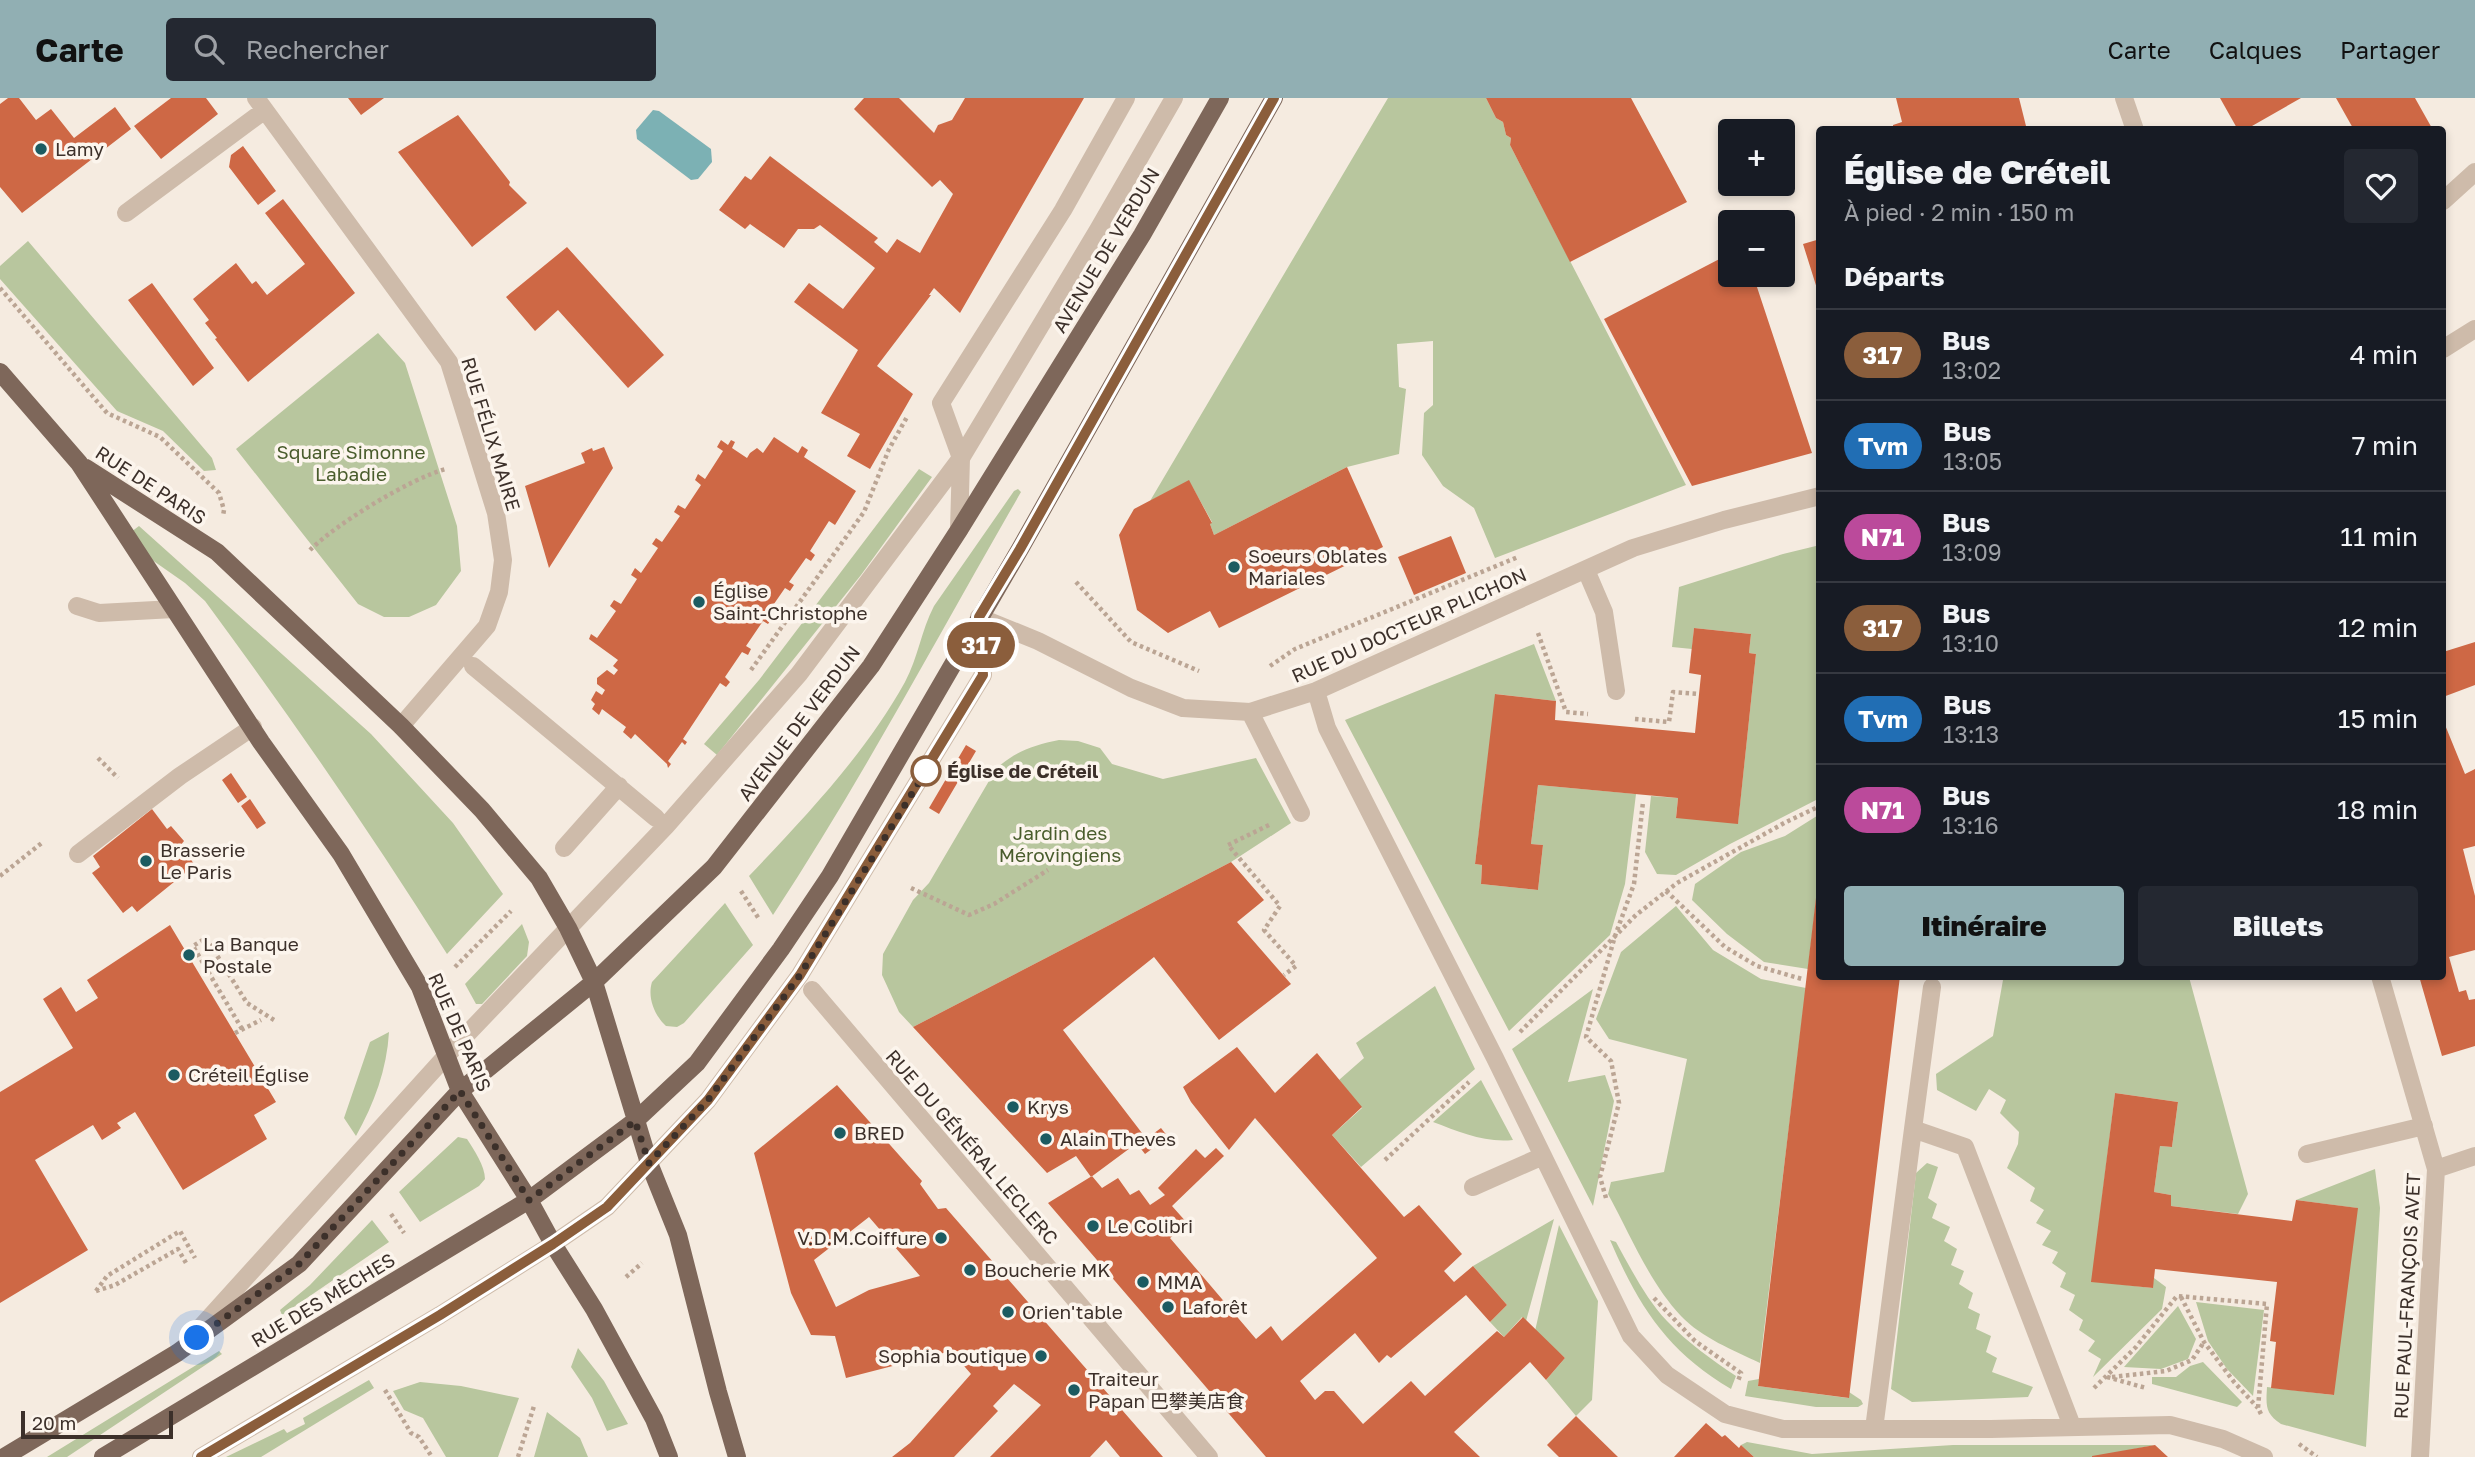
<!DOCTYPE html>
<html lang="fr">
<head>
<meta charset="utf-8">
<style>
  :root { --surface:#171b24; --page:#242831; --text:#f1f3f6; --muted:#9ea1a6; --line:#363941; --accent:#91afb3 }
  body { margin:0; font-family:"Golos Text","Noto Sans SC",sans-serif; background:var(--page); color:var(--text); height:100vh; display:flex; flex-direction:column; font-size:26px; white-space:nowrap }
  * { box-sizing:border-box; margin:0 }
  p { font-size:23px; color:var(--muted) }
  .icon { flex:none; width:38px; height:38px; fill:none; stroke:currentColor; stroke-width:2; stroke-linecap:round; stroke-linejoin:round }
  .map { position:relative; flex:1; overflow:hidden }
  .details { position:absolute; left:1816px; top:28px; width:630px; height:854px; display:flex; flex-direction:column; background:var(--surface); border-radius:7px; box-shadow:0 4px 10px #0003 }
  .details>* { flex:none }
  .badge { padding:0 14px; border-radius:23px; font-size:24px; line-height:46px }
  .fabs { position:absolute; left:1718px; top:21px; display:grid; gap:14px }
  .fabs a { display:grid; place-items:center; width:77px; height:77px; border-radius:7px; background:var(--surface); box-shadow:0 4px 10px #0003; font-size:35px }
  .scale { position:absolute; left:21px; bottom:18px; width:152px; box-sizing:border-box; padding-left:7px; border:4px solid #3c302a; border-top:0; font-size:19px; line-height:24px; white-space:nowrap; color:#3c302a; -webkit-text-stroke:5px #fcf5ed; paint-order:stroke }
  .you { position:absolute; width:35px; height:35px; margin:-18px; border:5px solid #fff; border-radius:50%; background:#1a73e8; box-shadow:0 0 0 10px #1a73e833 }
  .map>.badge { position:absolute; translate:-50% -50%; box-shadow:0 0 0 4px #fff }
  h2 { padding:0 28px; font-size:26px; line-height:63px }
  .round { display:grid; place-items:center; flex:none; width:74px; height:74px; border-radius:7px; background:var(--page) }
  .headline { display:flex; align-items:center; justify-content:space-between; height:119px; padding:0 28px }
  h1 { font-size:33px; font-weight:800; line-height:52px }
  .button { display:flex; gap:14px; margin-top:auto; padding:14px 28px }
  .button a { flex:1; height:80px; border-radius:7px; background:var(--accent); color:#111; font-size:28px; font-weight:800; line-height:80px; text-align:center }
  .button a+a { background:var(--page); color:var(--text) }
  ul { padding:0; list-style:none }
  li { display:flex; align-items:center; gap:21px; height:91px; padding:0 28px; border-top:2px solid var(--line) }
  li div { flex:1 }
  li b { display:block; font-size:26px }
  li em { font-style:normal }
  li .badge { min-width:77px; font-weight:700; text-align:center }
  header { display:flex; align-items:center; gap:42px; box-sizing:border-box; height:98px; padding:0 35px; background:var(--accent); color:#111 }
  header strong { font-size:33px }
  nav { display:flex; gap:38px; margin-inline-start:auto; font-size:24px }
  .search { width:490px; height:63px; background:var(--page); display:flex; align-items:center; gap:18px; box-sizing:border-box; padding:0 24px; border-radius:7px; color:var(--muted); font-size:26px }
  .map>svg:first-child { display:block }
  .green { fill:#b8c69e }
  .water { fill:#7cb1b4 }
  .building { fill:#ce6845; fill-rule:evenodd }
  .lines { fill:none; stroke-linecap:round; stroke-linejoin:round }
  .path { stroke:#bba594; stroke-width:4.5; stroke-dasharray:3.5 3.5; stroke-linecap:butt }
  .minor { stroke:#cebbaa; stroke-width:18 }
  .major { stroke:#7e675a; stroke-width:18 }
  .line-casing { stroke:#fff; stroke-width:16 }
  .line { stroke:#8b5e3c; stroke-width:10 }
  .walk { stroke:#3c302a; stroke-width:7; stroke-dasharray:0 12.6 }
  .poi-dot { fill:#1c5b61; stroke:#fcf5ed; stroke-width:2.5 }
  .stop-dot { fill:#fff; stroke:#8b5e3c; stroke-width:3.5 }
  .labels { text-anchor:middle; stroke-width:7; stroke-linejoin:round; paint-order:stroke }
  .poi-label { font-size:19px; fill:#3c302a; stroke:#fcf5ed; text-anchor:start }
  .street-label { font-size:19px; fill:#3c302a; stroke:#fcf5ed }
  .park-label { font-size:19px; fill:#495c2c; stroke:#fcf5ed }
  .stop-label { font-size:19px; font-weight:bold; fill:#3c302a; stroke:#fcf5ed; text-anchor:start }
</style>
</head>
<body>
<header>
<strong>Carte</strong>
<div class="search"><svg class="icon" aria-label="search" viewBox="0 0 24 24"><circle cx="10" cy="10" r="6"/><path d="M15 15l6 6"/></svg>Rechercher</div>
<nav><a>Carte</a><a>Calques</a><a>Partager</a></nav>
</header>
<div class="map">
<svg width="2475" height="1359" viewBox="0 0 2475 1359">
  <rect width="100%" height="100%" fill="#f5ebe0"/>
  <path class="green" d="M1388,0H1486L1496,20L1503,24L1506,37L1511,40L1510,47L1686,387L1495,460L1474,410L1443,388L1422,357L1424,315L1433,307V243L1397,246L1399,289L1406,291L1399,356L1347,369L1214,437L1210,426L1212,424L1189,383L1150,403Z
    M28,143L212,360L216,372L204,373L163,333L117,313L0,181V168Z
    M378,235L405,265L457,428L461,473L436,507L409,519H384L358,506L236,351Z
    M919,371L932,379L861,477L717,657L704,646L759,582Z
    M1018,391L1021,394C939,536 863,680 773,817L749,778C806,718 865,656 905,584C918,560 921,533 934,508L1014,393Z
    M139,428L371,636L453,725L503,796L447,856C371,735 290,618 205,503L185,485L145,457L131,434Z
    M1820,447V700L1730,746L1676,777L1657,776L1645,754L1651,698L1678,700L1676,719L1738,725L1756,556L1749,555L1751,536L1694,530L1692,551L1672,549L1679,489L1783,456Z
    M1534,546L1556,603L1496,596L1475,766L1482,767L1481,786L1538,792L1543,747L1531,746L1538,687L1636,696L1625,786L1610,837L1509,933L1345,622Z
    M1059,642L1078,643L1100,650L1112,666L1163,681L1256,660L1291,725L1231,764L913,929L899,914L882,877L883,856L913,802L929,785L996,671C1014,654 1034,647 1059,642Z
    M1820,716V769L1808,871L1764,864L1727,836L1692,802L1695,786L1741,754L1785,738Z
    M725,805L753,847L684,925L677,929L666,928C655,918 647,900 652,884Z
    M1676,808L1713,852L1761,881L1806,890L1760,1265C1733,1252 1702,1240 1681,1218C1649,1184 1630,1136 1608,1096L1611,1084L1664,1074L1687,961L1609,941L1596,921L1621,854Z
    M522,826L529,844L527,858L482,906H476L465,886Z
    M2040,878L2189,879L2248,1096L2238,1116L2171,1108V1097L2154,1094L2160,1048L2172,1049L2178,1004L2115,995L2092,1183L2152,1190L2154,1180L2166,1189L2162,1211L2093,1279L2101,1261L2088,1253L2095,1243L2079,1232L2083,1222L2069,1212L2075,1197L2060,1189L2066,1175L2052,1165L2058,1154L2042,1147L2051,1133L2036,1125L2044,1112L2030,1103L2035,1090L2007,1070L2018,1046L2019,1034L2000,1015L2006,1002L1989,991L1976,1013L1937,992L1936,976L1993,938L2003,882Z
    M1435,888L1475,971L1361,1069L1332,1037L1362,1010L1339,982L1364,960L1356,945Z
    M1593,891L1568,984L1605,977L1614,1003L1593,1108L1512,951Z
    M389,934C387,971 374,1006 356,1038L344,1020L370,944Z
    M1481,982L1513,1042C1484,1045 1460,1034 1433,1024Z
    M458,1039L467,1041C474,1052 485,1068 485,1081L479,1088L420,1124L399,1094Z
    M1927,1065L1938,1069L1928,1100L1937,1106L1932,1120L1950,1129L1944,1143L1957,1151L1951,1167L1964,1173L1959,1186L1973,1195L1968,1210L1980,1216L1976,1231L1991,1238L1986,1254L1997,1260L1992,1274L2033,1289L2028,1299L1912,1304L1891,1291L1916,1075Z
    M2375,1071L2380,1110L2366,1349L2281,1326C2265,1315 2266,1308 2267,1289L2333,1297L2357,1110L2296,1102Z
    M1554,1121L1526,1223L1522,1219L1504,1239L1490,1224L1507,1207L1473,1168Z
    M372,1122L389,1144L282,1217L280,1212L310,1187Z
    M1559,1127L1598,1203L1592,1302L1576,1318L1546,1282L1565,1260L1535,1233Z
    M1610,1142L1616,1144C1631,1171 1646,1201 1667,1223C1688,1245 1712,1262 1736,1278L1731,1291C1667,1253 1639,1209 1610,1142Z
    M2196,1204L2264,1212L2253,1298L2227,1271L2208,1243Z
    M2178,1208L2196,1241L2188,1261L2161,1271L2124,1269Z
    M578,1250L604,1283L628,1326L607,1333L592,1300L571,1269Z
    M219,1253L222,1256L67,1359H47Z
    M2203,1264L2242,1304L2237,1309L2152,1286V1279H2176L2190,1268Z
    M1759,1281L1758,1288L1848,1300L1849,1294L1861,1302L1863,1306L1858,1309H1816L1745,1298L1748,1283Z
    M369,1282L374,1290L261,1359H226L284,1331L287,1335L305,1326L303,1320Z
    M420,1284L461,1288L519,1300L498,1359H446L423,1320L404,1312L393,1293Z
    M547,1314L580,1340L588,1359H534Z
    M1747,1344L1812,1356L1953,1347H2155L2094,1359H1754L1741,1347Z"/>
  <path class="water" d="M653,12L659,13L711,51L712,64L698,81L691,82L637,41L636,32Z"/>
  <path class="building" d="M8,0H19L36,22L51,11L74,40L115,9L131,31L22,115L0,89V6Z
    M171,0H206L218,16L161,61L134,28Z
    M348,0H384L361,17Z
    M864,0H899L934,35L938,27L952,22L965,0H1084L960,215L934,190L929,197H931L877,268L913,296L870,371L847,358L860,336L821,315L858,252L794,204L809,185L843,211L875,170L820,127L814,131H798L784,150L750,126L745,131L719,112L745,78L751,82L770,58L878,140L874,144L887,155L897,141L920,155L953,96L940,82L932,89L854,11Z
    M1486,0H1631L1687,104L1570,164L1510,47L1511,40L1506,37L1503,24L1496,20Z
    M1896,0H2019L2027,32H1893V27L1902,24Z
    M2220,0H2301L2245,32H2238Z
    M2336,0H2415L2433,32H2354Z
    M458,17L510,84L509,87L527,105L472,149L398,54Z
    M243,48L276,93L258,107L229,69L231,57Z
    M283,101L355,195L248,284L215,241L217,240L205,225L209,222L193,201L236,165L252,186L256,183L267,197L305,166L265,115Z
    M1820,141V197H1819L1803,146Z
    M567,149L664,257L628,290L558,212L535,233L506,199Z
    M1731,155V177H1753L1812,355L1692,388L1604,221Z
    M152,185L214,270L193,288L128,202Z
    M774,339L798,355L802,348L808,352L804,359L856,393L835,427L829,423L810,453L815,457L811,463L806,460L789,484L794,487L790,493L785,490L767,516L772,520L768,526L763,523L746,548L751,551L748,557L742,554L725,579L730,584L726,589L720,585L683,641L687,644L685,647L682,644L668,663L671,666L668,670L667,666L635,636L631,641L623,634L626,629L602,611L599,617L592,611L595,606L591,602L596,593L602,597L605,592L597,586V580L607,572L614,577L618,572L613,568L618,562L589,541L591,536L597,540L616,513L610,508L614,502L621,506L637,481L631,477L635,470L641,475L658,450L652,446L656,440L662,444L680,418L674,414L678,407L685,411L701,387L695,382L698,376L705,381L723,353L717,349L721,342L728,347L731,342L735,344L732,350L747,360L750,355L757,350L763,355Z
    M604,349L613,370L549,470L525,388L585,365L581,355L592,350L593,353Z
    M1347,369L1383,449L1219,530L1210,513L1168,535L1137,512L1119,437L1134,411L1189,382L1212,425L1210,426L1214,437Z
    M1451,438L1466,475L1414,497L1398,459Z
    M1694,530L1751,536L1749,555L1756,556L1738,726L1676,720L1678,700L1538,687L1531,746L1543,747L1538,792L1481,786L1482,767L1475,766L1495,596L1556,603L1555,622L1695,635L1701,577L1689,575Z
    M2475,544V587L2443,599V554Z
    M2443,622L2465,676L2475,671V748L2463,751L2475,798V852L2449,859L2459,894L2466,892L2469,902L2475,901V948L2442,958L2419,878H2443Z
    M966,647L976,653L939,716L929,710Z
    M231,675L247,699L238,705L222,682Z
    M250,701L266,725L257,731L241,708Z
    M152,711L167,731L171,728L184,743L180,748L195,767L137,814L132,808L123,815L92,775L100,769L93,758Z
    M1231,764L1264,802L1237,824L1291,886L1219,942L1154,859L1063,932L1145,1039L1091,1079L1076,1058L1047,1075L913,929Z
    M1818,783L1820,878H1900L1849,1300L1758,1288Z
    M170,827L276,1004L254,1017L267,1041L183,1092L135,1014L117,1025L121,1030L102,1042L93,1027L35,1062L88,1152L0,1205V994L73,950L43,901L61,889L76,914L98,900L87,882Z
    M1237,949L1275,995L1317,955L1362,1009L1332,1037L1404,1119L1419,1107L1462,1156L1444,1173L1454,1184L1473,1168L1507,1207L1490,1224L1466,1197L1391,1260L1387,1257L1379,1265L1355,1235L1300,1283L1315,1302L1325,1293H1334L1363,1326L1411,1283L1425,1298L1497,1233L1504,1239L1523,1219L1565,1260L1546,1282L1530,1264L1454,1334L1480,1359H1266L1048,1105L1092,1078L1102,1090L1118,1080L1130,1097L1139,1092L1150,1107L1165,1097L1158,1090L1196,1051L1205,1060L1216,1050L1224,1058L1172,1108L1188,1126L1170,1140L1256,1241L1271,1228L1282,1243L1377,1160L1255,1020L1229,1052L1191,1004L1183,989Z
    M837,987L922,1083L920,1086L938,1111L946,1110L1163,1359H1120L1106,1342L1090,1359H990L1041,1307L1014,1286L993,1308L998,1313L954,1359H892L910,1345L971,1276L951,1253L846,1280L835,1238L811,1237L791,1195L754,1055ZM869,1119L920,1178L869,1192L836,1209L814,1162Z
    M2115,995L2178,1004L2172,1049L2160,1048L2154,1094L2171,1097V1108L2292,1123L2296,1102L2358,1110L2334,1297L2271,1290L2276,1244L2270,1243L2277,1184L2155,1171L2153,1190L2091,1184Z
    M1161,1030L1168,1039L1145,1056L1138,1047Z
    M1576,1318L1618,1359H1559L1547,1347Z
    M1706,1325L1722,1339L1725,1337L1739,1350L1741,1347L1754,1359H1674Z
    M2155,1347L2168,1359H2092V1358Z"/>
  <g class="lines">
    <path class="path" d="M0,190L107,315L160,339L219,395L224,412L223,418
      M310,452C336,426 411,380 446,371
      M1076,484L1131,544L1199,573
      M1538,535L1566,614L1588,616
      M1270,568L1295,551L1518,459
      M751,572L864,414L889,351L907,319
      M1635,621L1669,624L1673,594L1699,596
      M98,660L118,680
      M1269,727L1228,747L1280,808L1264,832L1296,868L1284,877
      M0,778L43,744
      M911,790L969,817L994,806L1048,772
      M741,793L759,821
      M1666,793L1725,849L1757,868L1802,881
      M455,869L511,813
      M242,931L193,848L206,840L247,905L274,922
      M1520,934L1636,817L1677,785L1786,724L1820,708
      M235,935L261,922
      M1385,1062L1469,984
      M1606,1100L1600,1079L1619,1005L1611,963L1586,939L1615,838L1634,786L1643,704
      M391,1116L404,1135
      M626,1179L642,1165
      M96,1193L107,1178L180,1133L195,1160
      M96,1193L115,1187L178,1151L186,1165
      M2181,1199L2204,1244L2234,1284L2258,1310
      M1654,1200L1695,1243L1741,1275L1738,1283
      M2107,1279L2146,1290
      M2112,1279L2166,1273L2192,1262L2204,1244
      M2094,1290L2136,1249L2177,1198L2267,1206L2258,1310L2262,1318
      M385,1292L411,1335L419,1339L432,1359
      M2299,1346L2317,1359
      M518,1359L534,1308"/>
    <path class="minor" d="M256,0L449,264L496,415L503,462L499,494L487,528L401,628
      M2124,0L2135,32
      M2443,103L2475,74
      M126,115L265,12
      M2443,251L2475,231
      M959,432L961,360L941,305L1063,112L1126,0
      M1586,472L1604,514L1616,593
      M77,508L99,515L174,511
      M473,568L656,720
      M1316,593L1327,630L1495,960L1631,1238L1667,1277L1725,1316L1783,1331H1991L2170,1327L2223,1341L2264,1359
      M1250,614L1301,715
      M564,750L619,688
      M78,756L180,678L253,629
      M2380,878L2436,1071L2420,1359
      M1932,889L1913,1031L1965,1049L2072,1328
      M812,892L1209,1359
      M2307,1056L2424,1028
      M2436,1071L2475,1058
      M1473,1089L1543,1058
      M191,1240L447,957L666,728L799,576L961,360L1098,132L1174,0
      M1874,1331L1913,1031
      M201,1359L440,1217L553,1146L607,1109L708,1002L800,877L983,577L979,519L1038,543L1131,590L1183,610L1250,614L1316,593L1633,450L1724,422L1820,398"/>
    <path class="major" d="M0,274L79,365L261,644L341,756L420,889L460,993L529,1102L553,1146L594,1211L654,1321L669,1359
      M86,370L217,454L401,628L482,712L539,780L568,830L594,884L649,1065L678,1137L718,1294L737,1359
      M4,1359L177,1255L299,1166L460,993L594,884L714,769L871,568L959,432L1142,137L1220,0
      M103,1359L529,1102L635,1023L697,965L781,851L830,778L1020,451L1274,0"/>
  </g>
  <g class="lines">
    <g class="line-casing">
      <path id="line" d="M201,1359L440,1217L553,1146L607,1109L708,1002L800,877L983,577L979,519L1020,451L1274,0"/>
    </g>
    <use href="#line" class="line"/>
    <path class="walk" d="M197,1240L299,1166L460,993L529,1102L635,1023L649,1065L708,1002L800,877L926,673"/>
  </g>
  <g class="poi-dot">
    <circle cx="41" cy="51" r="7"/>
    <circle cx="1234" cy="469" r="7"/>
    <circle cx="699" cy="504" r="7"/>
    <circle cx="146" cy="763" r="7"/>
    <circle cx="189" cy="857" r="7"/>
    <circle cx="174" cy="977" r="7"/>
    <circle cx="1013" cy="1009" r="7"/>
    <circle cx="840" cy="1035" r="7"/>
    <circle cx="1046" cy="1041" r="7"/>
    <circle cx="1093" cy="1128" r="7"/>
    <circle cx="941" cy="1140" r="7"/>
    <circle cx="970" cy="1172" r="7"/>
    <circle cx="1143" cy="1184" r="7"/>
    <circle cx="1168" cy="1209" r="7"/>
    <circle cx="1008" cy="1214" r="7"/>
    <circle cx="1041" cy="1258" r="7"/>
    <circle cx="1074" cy="1292" r="7"/>
  </g>
  <circle class="stop-dot" cx="926" cy="673" r="14"/>
  <g class="labels">
    <g class="poi-label">
      <text x="55" y="58">Lamy</text>
      <text x="1248" y="465">Soeurs Oblates<tspan x="1248" dy="22">Mariales</tspan></text>
      <text x="713" y="500">Église<tspan x="713" dy="22">Saint-Christophe</tspan></text>
      <text x="160" y="759">Brasserie<tspan x="160" dy="22">Le Paris</tspan></text>
      <text x="203" y="853">La Banque<tspan x="203" dy="22">Postale</tspan></text>
      <text x="188" y="984">Créteil Église</text>
      <text x="1027" y="1016">Krys</text>
      <text x="854" y="1042">BRED</text>
      <text x="1060" y="1048">Alain Theves</text>
      <text x="1107" y="1135">Le Colibri</text>
      <text x="927" y="1147" text-anchor="end">V.D.M.Coiffure</text>
      <text x="984" y="1179">Boucherie MK</text>
      <text x="1157" y="1191">MMA</text>
      <text x="1182" y="1216">Laforêt</text>
      <text x="1022" y="1221">Orien'table</text>
      <text x="1027" y="1265" text-anchor="end">Sophia boutique</text>
      <text x="1088" y="1288">Traiteur<tspan x="1088" dy="22">Papan 巴攀美店食</tspan></text>
    </g>
    <g class="street-label">
      <text transform="translate(1106 152) rotate(-59)" y="7">AVENUE DE VERDUN</text>
      <text transform="translate(491 336) rotate(73)" y="7">RUE FÉLIX MAIRE</text>
      <text transform="translate(151 387) rotate(33)" y="7">RUE DE PARIS</text>
      <text transform="translate(1409 527) rotate(-24)" y="7">RUE DU DOCTEUR PLICHON</text>
      <text transform="translate(799 625) rotate(-53)" y="7">AVENUE DE VERDUN</text>
      <text transform="translate(460 934) rotate(66)" y="7">RUE DE PARIS</text>
      <text transform="translate(972 1049) rotate(49)" y="7">RUE DU GÉNÉRAL LECLERC</text>
      <text transform="translate(2407 1198) rotate(-87)" y="7">RUE PAUL-FRANÇOIS AVET</text>
      <text transform="translate(323 1202) rotate(-31)" y="7">RUE DES MÈCHES</text>
    </g>
    <g class="park-label">
      <text x="351" y="361">Square Simonne<tspan x="351" dy="22">Labadie</tspan></text>
      <text x="1060" y="742">Jardin des<tspan x="1060" dy="22">Mérovingiens</tspan></text>
    </g>
    <g class="stop-label">
      <text x="947" y="680">Église de Créteil</text>
    </g>
  </g>
</svg>
<div class="fabs">
<a>+</a>
<a>−</a>
</div>
<div class="scale">20 m</div>
<div class="you" style="left:197px;top:1240px"></div>
<b class="badge" style="left:981px;top:547px;background:#8b5e3c;color:#fff">317</b>
<section class="details">
<div class="headline"><div><h1>Église de Créteil</h1><p>À pied · 2 min · 150 m</p></div><a class="round"><svg class="icon" aria-label="heart" viewBox="0 0 24 24"><path d="M12 20l-8-8c-3-5 5-10 8-4 3-6 11-1 8 4z"/></svg></a></div>
<h2>Départs</h2>
<ul>
<li><span class="badge" style="background:#8b5e3c;color:#fff">317</span><div><b>Bus</b><p>13:02</p></div><em>4 min</em></li>
<li><span class="badge" style="background:#216eb4;color:#fff">Tvm</span><div><b>Bus</b><p>13:05</p></div><em>7 min</em></li>
<li><span class="badge" style="background:#bb4a9b;color:#fff">N71</span><div><b>Bus</b><p>13:09</p></div><em>11 min</em></li>
<li><span class="badge" style="background:#8b5e3c;color:#fff">317</span><div><b>Bus</b><p>13:10</p></div><em>12 min</em></li>
<li><span class="badge" style="background:#216eb4;color:#fff">Tvm</span><div><b>Bus</b><p>13:13</p></div><em>15 min</em></li>
<li><span class="badge" style="background:#bb4a9b;color:#fff">N71</span><div><b>Bus</b><p>13:16</p></div><em>18 min</em></li>
</ul>
<div class="button"><a>Itinéraire</a><a>Billets</a></div>
</section>
</div>
</body>
</html>
